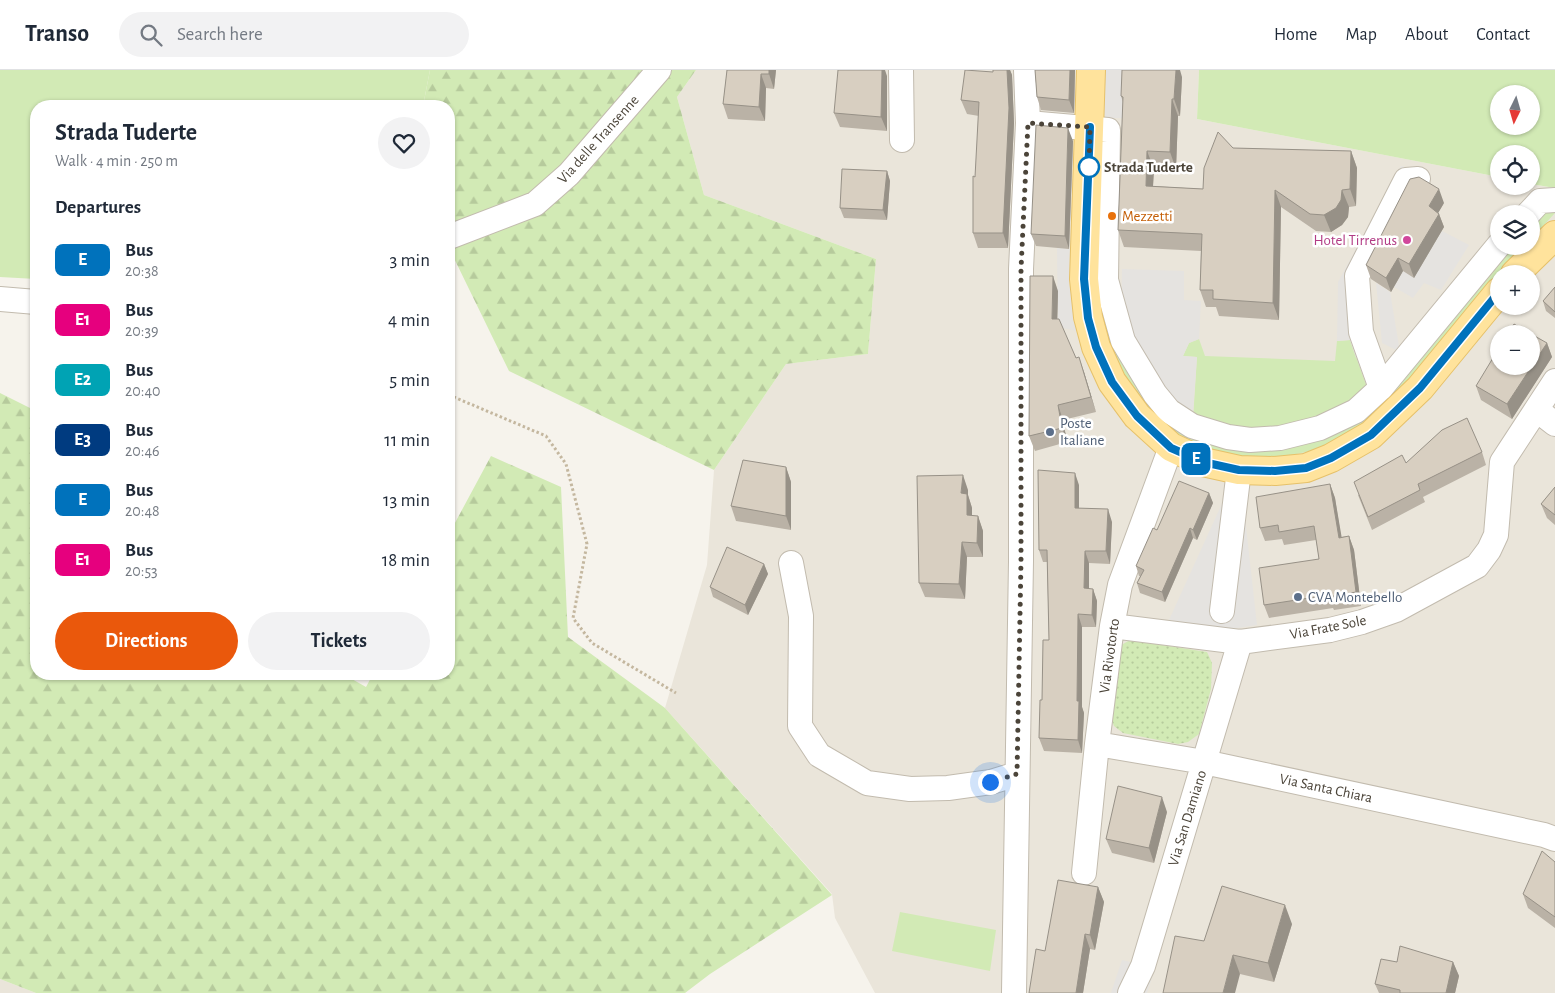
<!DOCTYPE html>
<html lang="en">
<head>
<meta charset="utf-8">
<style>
  :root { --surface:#fff; --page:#f2f2f3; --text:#1f2937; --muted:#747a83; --line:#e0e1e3; --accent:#ea580c }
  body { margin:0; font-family:"Alegreya Sans",sans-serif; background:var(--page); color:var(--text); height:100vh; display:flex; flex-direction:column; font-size:19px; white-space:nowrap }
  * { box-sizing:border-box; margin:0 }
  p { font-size:16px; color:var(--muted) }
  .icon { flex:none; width:28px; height:28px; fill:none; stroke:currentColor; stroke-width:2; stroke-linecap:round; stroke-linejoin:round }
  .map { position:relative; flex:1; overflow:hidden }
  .details { position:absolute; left:30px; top:30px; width:425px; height:580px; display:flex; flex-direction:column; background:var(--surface); border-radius:20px; box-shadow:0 1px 4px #0004 }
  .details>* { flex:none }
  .badge { padding:0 10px; border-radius:8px; font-size:18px; line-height:32px }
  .needle { width:32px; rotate:185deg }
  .controls { position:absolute; left:1490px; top:15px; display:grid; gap:10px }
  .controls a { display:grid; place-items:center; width:50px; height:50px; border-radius:50%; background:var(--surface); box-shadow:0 1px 4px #0004; font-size:25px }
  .you { position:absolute; width:25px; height:25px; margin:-12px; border:4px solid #fff; border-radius:50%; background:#1a73e8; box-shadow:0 0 0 8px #1a73e833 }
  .map>.badge { position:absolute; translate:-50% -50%; box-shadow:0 0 0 2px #fff }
  h2 { padding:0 25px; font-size:19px; line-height:45px }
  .round { display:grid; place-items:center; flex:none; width:52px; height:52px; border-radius:26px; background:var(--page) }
  .headline { display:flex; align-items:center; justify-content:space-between; height:85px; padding:0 25px }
  h1 { font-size:24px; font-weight:700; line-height:38px }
  .action { display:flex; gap:10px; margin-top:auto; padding:10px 25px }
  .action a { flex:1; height:58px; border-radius:30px; background:var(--accent); color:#fff; font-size:20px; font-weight:700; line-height:58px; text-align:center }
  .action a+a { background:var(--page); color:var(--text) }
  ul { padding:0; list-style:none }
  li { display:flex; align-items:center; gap:15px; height:60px; padding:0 25px }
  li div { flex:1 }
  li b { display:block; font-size:19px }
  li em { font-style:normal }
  li .badge { min-width:55px; font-weight:700; text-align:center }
  header { display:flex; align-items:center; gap:30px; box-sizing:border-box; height:70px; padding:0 25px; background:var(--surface); border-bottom:1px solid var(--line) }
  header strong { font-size:24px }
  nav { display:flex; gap:28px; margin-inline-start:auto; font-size:18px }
  .search { width:350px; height:45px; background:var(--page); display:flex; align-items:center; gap:12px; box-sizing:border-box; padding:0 18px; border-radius:28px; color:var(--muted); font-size:19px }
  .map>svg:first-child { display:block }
  .residential { fill:#eae5da; fill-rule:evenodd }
  .green { fill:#d2eab5; fill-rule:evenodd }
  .forest { fill:url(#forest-firs) }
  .park { fill:url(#park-dots) }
  .parking { fill:#e5e3e0 }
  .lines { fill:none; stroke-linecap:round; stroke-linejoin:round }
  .minor-casing { stroke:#c2bbae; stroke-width:26 }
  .major-casing { stroke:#e6c16a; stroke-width:30 }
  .path { stroke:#c4b79f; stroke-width:3; stroke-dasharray:2.5 2.5; stroke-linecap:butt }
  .minor { stroke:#fff; stroke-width:24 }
  .major { stroke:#ffe39c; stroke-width:28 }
  .wall { fill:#bab2a6 }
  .shaded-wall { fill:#979187 }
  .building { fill:#d8cfc1; stroke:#979187 }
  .line-casing { stroke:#fff; stroke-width:11 }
  .line { stroke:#0072bc; stroke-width:8 }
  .walk { stroke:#4b4439; stroke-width:5; stroke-dasharray:0 9 }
  .stop-dot { fill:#fff; stroke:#0072bc; stroke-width:2.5 }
  .food-dot { fill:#e8710a; stroke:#fff; stroke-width:2 }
  .hotel-dot { fill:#d1479c; stroke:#fff; stroke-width:2 }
  .service-dot { fill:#5c6f8a; stroke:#fff; stroke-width:2 }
  .labels { text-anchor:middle; stroke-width:5; stroke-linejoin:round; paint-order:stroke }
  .street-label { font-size:15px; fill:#4b4439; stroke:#fff }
  .stop-label { font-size:15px; font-weight:bold; fill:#4b4439; stroke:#fff; text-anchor:start }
  .food-label { font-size:15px; fill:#c56008; stroke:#fff; text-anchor:start }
  .hotel-label { font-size:15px; fill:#b23c85; stroke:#fff; text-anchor:end }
  .service-label { font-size:15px; fill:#4e5e75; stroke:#fff; text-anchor:start }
</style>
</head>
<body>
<header>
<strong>Transo</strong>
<div class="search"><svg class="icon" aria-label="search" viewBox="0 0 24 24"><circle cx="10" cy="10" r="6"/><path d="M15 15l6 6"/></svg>Search here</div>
<nav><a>Home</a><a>Map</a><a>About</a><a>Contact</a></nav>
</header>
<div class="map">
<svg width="1555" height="923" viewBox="0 0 1555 923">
  <defs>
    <pattern id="forest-firs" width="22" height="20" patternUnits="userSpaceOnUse" patternTransform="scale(1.25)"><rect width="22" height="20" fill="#d2eab5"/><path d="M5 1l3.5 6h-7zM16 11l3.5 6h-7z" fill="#b6ca9c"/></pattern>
    <pattern id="park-dots" width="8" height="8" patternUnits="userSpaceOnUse" patternTransform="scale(1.25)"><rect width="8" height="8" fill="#d2eab5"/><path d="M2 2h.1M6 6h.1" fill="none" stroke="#b6ca9c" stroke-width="1.8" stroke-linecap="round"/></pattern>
  </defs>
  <rect width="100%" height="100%" fill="#f6f3ec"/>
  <path class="residential" d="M696,0H1199L1197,49L1499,107V116H1531V114L1555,118V923H875L835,848L832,824L665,638L707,495L714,400L786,294L868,284L876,189L704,125L677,27ZM1499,144H1531V176H1499ZM1499,204H1531V236H1499ZM1499,264H1531V296H1499Z
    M0,909L36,923H0Z"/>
  <path class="green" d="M0,0H430L423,36H36V209L0,207Z
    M1199,0H1555V118L1531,114V84H1499V107L1197,49ZM1499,24H1531V56H1499Z
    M1544,135L1555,137V143L1531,169V150Z
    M1509,176H1524L1499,204L1395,331L1348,366L1319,379L1279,388L1222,386L1155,355L1103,272L1095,223L1103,226L1115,278L1153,340L1175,355L1207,370L1336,360Z
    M1199,269L1205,286L1335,291L1337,271L1350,270L1368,320L1308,355L1245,364L1193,349L1197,287L1183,286L1189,273Z
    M900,842L996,860L990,901L892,881Z"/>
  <path class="forest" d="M430,0H696L677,27L704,125L876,189L868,284L786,294L714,400L509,301L449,178V36H423Z
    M0,323L36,341V604H343L366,617L373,604H449V464L491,386L561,417L568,567L665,638L832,825L710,904L685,923H36L0,909Z"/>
  <path class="park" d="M1130,570L1207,582L1212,593L1211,619L1199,664L1188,672L1178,674L1123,663L1114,656L1109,643L1118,577Z"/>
  <path class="parking" d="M1105,0H1125V48H1103Z
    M1401,96L1409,98L1357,206L1369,286L1356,288L1350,270L1337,271L1338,212Z
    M1442,161L1469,175L1441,220L1424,213L1413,228L1394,217L1403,201L1414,207Z
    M1057,178L1071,179L1072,223L1077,261L1058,257Z
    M1122,199L1184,201V230L1201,231L1199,269L1189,273L1183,286L1197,287L1192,356L1169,341L1121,247Z
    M1376,213L1390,222L1400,282L1382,273Z
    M1225,427L1243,430L1257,555L1231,559L1169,550Z
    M1122,890L1155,898L1147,923H1111Z"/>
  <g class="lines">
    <g class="minor-casing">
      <path id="minor" d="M901,0L902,70
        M1028,53L1108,60L1106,210L1123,271L1155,324L1169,341L1192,356L1228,367L1250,370L1280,368L1320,358L1356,341L1381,318L1499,175
        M1528,144L1540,131L1555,130
        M449,167L535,134L569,104L659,0
        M0,229L36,232
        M1381,318L1361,262L1357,206L1406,110L1418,109
        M1537,340L1555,354
        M791,493L801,546L800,656L819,685L867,713L910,719L948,718L991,712L1017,704
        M1222,541L1239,400
        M1112,556L1240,572L1330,560L1362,552L1396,540L1477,496L1489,480L1496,465L1502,392L1555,311
        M1097,674L1204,692L1544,765L1555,769
        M1084,803L1097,674L1112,556L1120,515L1171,377
        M1014,923L1021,491V199L1028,53L1026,0
        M1130,923L1143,896L1240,572"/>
    </g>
    <g class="major-casing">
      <path id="major" d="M1091,0L1084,209L1088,247L1096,277L1112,312L1137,346L1171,377L1203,392L1239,400L1275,401L1306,398L1331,388L1371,365L1420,318L1499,222
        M1515,204L1555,165"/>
    </g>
    <path class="path" d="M449,325L546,366L566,394L587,474L573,548L592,573L676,623"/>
    <use href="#minor" class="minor"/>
    <use href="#major" class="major"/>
  </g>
  <path class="wall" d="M727,0H776L774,19L766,18L765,51L728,49L723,34Z
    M993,0H1010L1012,5L1014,53L1008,178H978L973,163L979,46L967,44L961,30L993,2Z
    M1035,0H1075L1074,43L1041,40L1037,27Z
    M887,6V61L840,57L834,43Z
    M1182,7L1180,46H1178L1176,99H1154L1153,116L1203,119L1233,78L1351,81L1357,98L1356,136L1349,137L1348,147L1342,155L1331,162L1316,161L1281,137L1279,250L1219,246L1216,237H1206L1200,220L1201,181L1124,177L1118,160L1123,32L1121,26Z
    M1073,71L1069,179L1036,176L1031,164Z
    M887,101L890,111L887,150L844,148L840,138Z
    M1444,133L1438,143L1439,144L1444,157L1414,208L1403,201L1391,222L1371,209L1366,195Z
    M1555,217V248L1546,241L1543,231Z
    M1058,221L1057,249L1076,288L1084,302L1096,342L1063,350L1067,372L1035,381L1029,366Z
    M1547,273L1552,287L1512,349L1481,330L1476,316Z
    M1482,382L1486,395L1423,427L1425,432L1372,460L1358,425L1406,393Z
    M786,397L791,412V460L736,451L731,436Z
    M1330,414L1335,428L1341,467L1349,466L1354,480L1361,536L1334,540L1333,538L1269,548L1264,535L1319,489L1316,470L1284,475L1282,469L1265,471L1260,458Z
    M1079,415V438L1112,452L1110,494L1089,493V519H1093L1097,531L1096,557H1082V637L1084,643L1082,683L1044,681L1039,668L1042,630L1049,570L1047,492H1043L1039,480Z
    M1555,417V455L1547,448L1541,434Z
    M968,420V425L972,438V446H978L983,461V487H967L965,529L925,527L919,513Z
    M1209,423L1213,433L1197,470L1193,468L1165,532L1140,523L1137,513L1140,506H1139L1136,496L1157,460Z
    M764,494L768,504L748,545L713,527L710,517Z
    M1167,742L1154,793L1112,783L1106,769Z
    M1555,792V858L1528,838L1523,824Z
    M1098,817L1104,832L1095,880L1090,879L1083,923H1029L1045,881Z
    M1292,854L1274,912L1240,904L1204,871Z
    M1397,892H1453L1459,906L1455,923H1379L1375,914Z"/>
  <path class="shaded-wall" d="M769,0H776L774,19L769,4Z
    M882,0H885L887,6V61L881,47Z
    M1007,0H1010L1012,5L1014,53L1008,178L1003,163Z
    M1070,0H1075L1074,43L1069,30Z
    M1176,0H1180L1182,7L1180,46L1174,29Z
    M761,4L766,18L765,51L759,37Z
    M1172,29L1178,46L1176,99L1170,82Z
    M1068,58L1073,71L1069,179L1065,166Z
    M1147,81L1154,99L1152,133L1146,116Z
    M1351,81L1357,98L1356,136L1350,119Z
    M887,101L890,111L887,150L883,140Z
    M1439,119L1444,133L1434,150L1429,136Z
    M1275,120L1281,137L1279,250L1273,233Z
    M1342,120L1349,137L1348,147L1342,155L1331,162L1324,145Z
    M1439,144L1444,157L1414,208L1409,194Z
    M1398,188L1403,201L1391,222L1386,208Z
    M1053,206L1058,221L1057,263L1052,249Z
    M1547,273L1552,287L1512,349L1507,334Z
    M1079,287L1084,302L1096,342L1091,327Z
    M1058,335L1063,350L1067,372L1062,358Z
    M786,397L791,412V460L786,446Z
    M1075,403L1079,415V450L1075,438Z
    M963,405L968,420V425L972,438V460L967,445L961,423Z
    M1330,414L1335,428L1344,481L1339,468Z
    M1209,423L1213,433L1197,470L1193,460Z
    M1108,439L1112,452L1110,494L1106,481Z
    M978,446L983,461V487L977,473Z
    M1190,458L1193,468L1165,532L1162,522Z
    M1349,466L1354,480L1361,536L1356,522Z
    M962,472L967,487L965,529L959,514Z
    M1085,481L1089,493V530L1084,518Z
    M764,494L768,504L748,545L745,535Z
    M1093,519L1097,531L1096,557L1092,545Z
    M1078,544L1082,557V637L1084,643L1082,683L1078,670L1077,631Z
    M1162,727L1167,742L1154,793L1149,778Z
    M1098,817L1104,832L1095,880L1090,865Z
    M1285,835L1292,854L1274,912L1268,893Z
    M1085,864L1090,879L1083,923H1076Z
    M1233,885L1240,904L1235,923H1223Z
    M1453,892L1459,906L1455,923H1446Z"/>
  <path class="building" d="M727,0H769V4H761L759,37L723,34Z
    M838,0H882L881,47L834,43Z
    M965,0L993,2V0H1007L1009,38L1003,163H973V106L975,107L979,32L961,30Z
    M1035,0H1070L1069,30L1037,27Z
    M1122,0H1176L1174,29H1172L1170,82L1147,81L1146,116L1203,119L1204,98L1218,62L1233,78L1351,81L1350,119L1342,120L1341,130L1336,138L1324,145L1310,144L1275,120L1273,233L1213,229V220H1200L1202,164L1118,160L1123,27L1121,26Z
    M1036,55L1068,58L1065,166L1031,164Z
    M842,99L887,101L883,140L840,138Z
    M1419,107L1439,119L1429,136L1439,144L1409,194L1398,188L1386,208L1366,195L1410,109Z
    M1030,206H1053L1052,249H1059L1076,288L1079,287L1091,327L1058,335L1062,358L1029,366Z
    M1555,217V242L1543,231Z
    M1514,254L1531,264H1508Z
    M1531,264L1547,273L1507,334L1476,316L1499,278V296H1531Z
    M1467,348L1482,382L1418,414L1420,420L1368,447L1354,412L1402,385L1406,393L1442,360Z
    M743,390L786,397V446L731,436Z
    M1038,400L1075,403V438L1108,439L1106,481H1085L1084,518L1093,519L1092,545L1078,544L1077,631H1079L1078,670L1039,668L1040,630H1042L1043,570H1049L1047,480H1039Z
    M963,405L961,423L967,424V445L978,446L977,473L962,472L959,514L919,513L917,406Z
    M1179,411L1209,423L1193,460L1190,458L1162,522L1137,513L1144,500L1136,496L1153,458L1157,460Z
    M1330,414L1339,468L1349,466L1356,522L1329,527V525L1264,535L1259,498L1319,489L1314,456L1279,462L1278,455L1260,458L1256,427Z
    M1555,417V445L1541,434Z
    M727,477L764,494L745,535L710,517Z
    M1118,716L1162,727L1149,778L1106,769Z
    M1542,781L1555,792V847L1523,824Z
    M1058,810L1098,817L1090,865L1085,864L1076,923H1029L1036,879L1045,881Z
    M1222,816L1285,835L1268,893L1233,885L1223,923H1163L1175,866L1204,871Z
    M1400,876L1453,892L1446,923H1400V920L1375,914L1381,889L1397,892Z"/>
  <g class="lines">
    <g class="line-casing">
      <path id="line" d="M1090,57L1084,209L1088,248L1096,277L1112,312L1137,346L1171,378L1203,392L1239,400L1275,401L1306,398L1331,388L1371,365L1420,318L1499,222"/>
    </g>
    <use href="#line" class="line"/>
    <path class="walk" d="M990,712L1017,704L1021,491V199L1028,53L1090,57L1089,97"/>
  </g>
  <circle class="stop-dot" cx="1089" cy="97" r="10"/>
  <circle class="food-dot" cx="1112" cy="146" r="5"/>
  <circle class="hotel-dot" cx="1407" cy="170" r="5"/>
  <g class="service-dot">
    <circle cx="1050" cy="362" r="5"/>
    <circle cx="1298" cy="527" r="5"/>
  </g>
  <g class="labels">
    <g class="street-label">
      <text transform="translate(598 69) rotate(-48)" y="5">Via delle Transenne</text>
      <text transform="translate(1328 557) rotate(-11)" y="5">Via Frate Sole</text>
      <text transform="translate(1109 586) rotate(-82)" y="5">Via Rivotorto</text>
      <text transform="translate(1326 718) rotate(12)" y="5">Via Santa Chiara</text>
      <text transform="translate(1187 748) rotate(-73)" y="5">Via San Damiano</text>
    </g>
    <g class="stop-label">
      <text x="1104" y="102">Strada Tuderte</text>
    </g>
    <g class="food-label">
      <text x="1122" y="151">Mezzetti</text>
    </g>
    <g class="hotel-label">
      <text x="1397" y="175">Hotel Tirrenus</text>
    </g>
    <g class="service-label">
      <text x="1060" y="358">Poste<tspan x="1060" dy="17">Italiane</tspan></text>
      <text x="1308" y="532">CVA Montebello</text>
    </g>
  </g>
</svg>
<div class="controls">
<a><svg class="needle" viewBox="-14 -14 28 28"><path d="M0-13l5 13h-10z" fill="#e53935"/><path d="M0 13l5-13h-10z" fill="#747a83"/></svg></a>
<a><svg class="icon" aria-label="locate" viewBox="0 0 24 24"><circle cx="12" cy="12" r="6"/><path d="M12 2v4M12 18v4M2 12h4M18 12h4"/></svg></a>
<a><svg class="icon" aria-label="layers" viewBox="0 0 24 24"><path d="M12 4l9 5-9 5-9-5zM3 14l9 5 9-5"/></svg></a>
<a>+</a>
<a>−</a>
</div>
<div class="you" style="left:990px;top:712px"></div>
<b class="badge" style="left:1196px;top:389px;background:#0072bc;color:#fff">E</b>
<section class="details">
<div class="headline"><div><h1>Strada Tuderte</h1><p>Walk · 4 min · 250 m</p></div><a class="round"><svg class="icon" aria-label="heart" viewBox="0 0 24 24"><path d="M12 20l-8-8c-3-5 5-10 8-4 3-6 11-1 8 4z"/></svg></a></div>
<h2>Departures</h2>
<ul>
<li><span class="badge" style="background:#0072bc;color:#fff">E</span><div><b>Bus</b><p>20:38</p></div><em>3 min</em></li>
<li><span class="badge" style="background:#e6007e;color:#fff">E1</span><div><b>Bus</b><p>20:39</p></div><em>4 min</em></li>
<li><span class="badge" style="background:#00a3b4;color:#fff">E2</span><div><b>Bus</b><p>20:40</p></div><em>5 min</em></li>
<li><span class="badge" style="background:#003b80;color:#fff">E3</span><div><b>Bus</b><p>20:46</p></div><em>11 min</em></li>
<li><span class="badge" style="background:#0072bc;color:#fff">E</span><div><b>Bus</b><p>20:48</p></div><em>13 min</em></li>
<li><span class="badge" style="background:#e6007e;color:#fff">E1</span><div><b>Bus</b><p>20:53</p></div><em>18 min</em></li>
</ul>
<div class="action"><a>Directions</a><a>Tickets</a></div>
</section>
</div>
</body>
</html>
